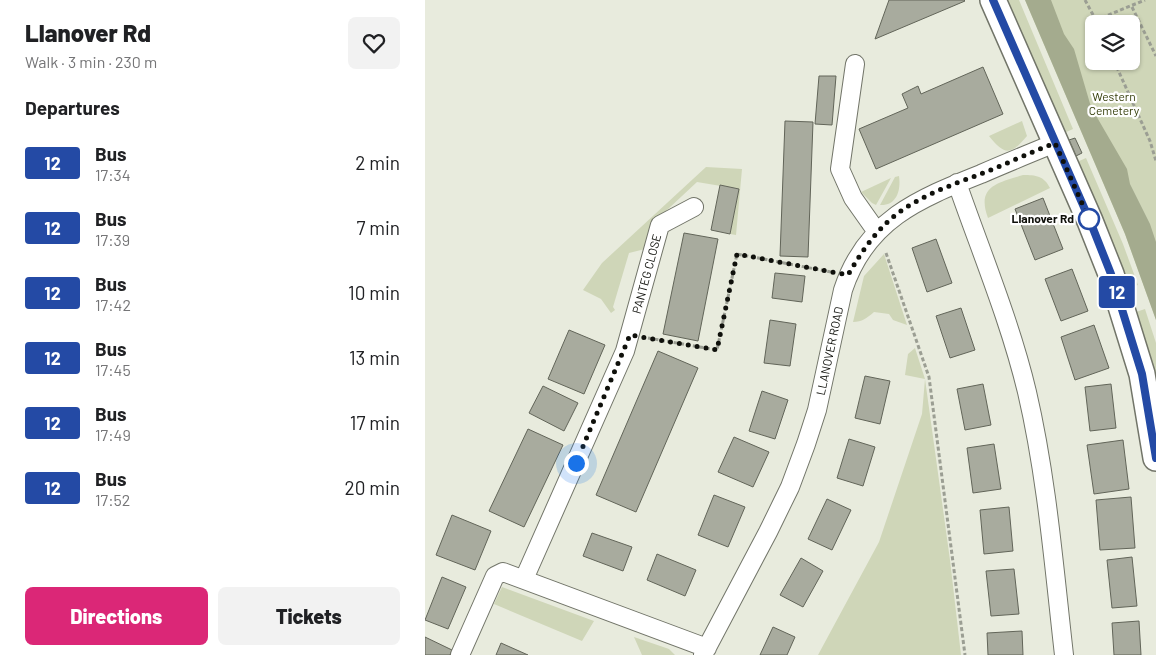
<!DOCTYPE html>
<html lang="en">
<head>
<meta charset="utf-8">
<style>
  :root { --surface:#fff; --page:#f2f2f2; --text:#202124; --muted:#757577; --accent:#db2777 }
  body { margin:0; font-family:Barlow,sans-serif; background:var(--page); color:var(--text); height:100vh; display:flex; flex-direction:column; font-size:19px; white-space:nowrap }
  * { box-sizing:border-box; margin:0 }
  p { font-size:16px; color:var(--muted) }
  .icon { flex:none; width:28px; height:28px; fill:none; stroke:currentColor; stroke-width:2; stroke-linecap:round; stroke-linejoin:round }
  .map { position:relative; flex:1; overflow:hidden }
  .sheet { display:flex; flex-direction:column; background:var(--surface); width:425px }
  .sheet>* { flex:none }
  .badge { padding:0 10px; border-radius:4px; font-size:18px; line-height:32px }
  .controls { position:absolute; left:660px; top:15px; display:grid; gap:10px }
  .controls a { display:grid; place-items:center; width:55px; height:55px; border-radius:8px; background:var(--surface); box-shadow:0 1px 4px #0004; font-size:25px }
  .you { position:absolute; width:25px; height:25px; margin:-12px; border:4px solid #fff; border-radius:50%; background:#1a73e8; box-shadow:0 0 0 8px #1a73e833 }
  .map>.badge { position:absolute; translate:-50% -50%; box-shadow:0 0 0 2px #fff }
  h2 { padding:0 25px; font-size:19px; line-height:45px }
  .round { display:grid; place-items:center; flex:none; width:52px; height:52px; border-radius:8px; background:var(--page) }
  .headline { display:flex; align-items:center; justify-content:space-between; height:85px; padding:0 25px }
  h1 { font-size:24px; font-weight:800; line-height:38px }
  .cta { display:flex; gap:10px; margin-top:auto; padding:10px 25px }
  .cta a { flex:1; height:58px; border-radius:8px; background:var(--accent); color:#fff; font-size:20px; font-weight:800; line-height:58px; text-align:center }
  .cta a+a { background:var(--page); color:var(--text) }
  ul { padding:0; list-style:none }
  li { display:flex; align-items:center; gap:15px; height:65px; padding:0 25px }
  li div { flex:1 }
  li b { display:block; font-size:19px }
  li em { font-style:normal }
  li .badge { min-width:55px; font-weight:700; text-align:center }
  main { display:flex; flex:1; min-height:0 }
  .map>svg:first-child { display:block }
  .green { fill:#cfd6b8; fill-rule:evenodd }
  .forest { fill:#a4ab8e }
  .building { fill:#a8ab9e; stroke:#626559 }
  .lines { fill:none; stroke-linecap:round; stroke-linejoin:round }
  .street-casing { stroke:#727569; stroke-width:20 }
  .secondary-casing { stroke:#727569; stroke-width:28 }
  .path { stroke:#9b9e93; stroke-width:3; stroke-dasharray:4 2.5; stroke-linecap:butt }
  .street { stroke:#fff; stroke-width:18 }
  .secondary { stroke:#fff; stroke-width:25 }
  .line-casing { stroke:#fff; stroke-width:11 }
  .line { stroke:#244aa5; stroke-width:8 }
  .walk { stroke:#0f100b; stroke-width:5; stroke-dasharray:0 9 }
  .stop-dot { fill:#fff; stroke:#244aa5; stroke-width:2.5 }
  .labels { text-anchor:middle; stroke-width:4.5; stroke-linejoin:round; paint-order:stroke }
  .park-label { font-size:12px; fill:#363f0c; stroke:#fff }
  .stop-label { font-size:12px; font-weight:bold; fill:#0f100b; stroke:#fff; text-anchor:end }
  .street-label { font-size:12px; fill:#0f100b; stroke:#fff }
</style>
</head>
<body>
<main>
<section class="sheet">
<div class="headline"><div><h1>Llanover Rd</h1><p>Walk · 3 min · 230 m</p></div><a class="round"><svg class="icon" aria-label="heart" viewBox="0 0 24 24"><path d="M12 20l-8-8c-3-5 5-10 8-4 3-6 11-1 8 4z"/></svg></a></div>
<h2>Departures</h2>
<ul>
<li><span class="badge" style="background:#244aa5;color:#fff">12</span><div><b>Bus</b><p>17:34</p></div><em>2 min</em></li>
<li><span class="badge" style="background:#244aa5;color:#fff">12</span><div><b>Bus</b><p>17:39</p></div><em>7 min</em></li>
<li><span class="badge" style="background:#244aa5;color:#fff">12</span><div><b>Bus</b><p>17:42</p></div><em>10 min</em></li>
<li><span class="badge" style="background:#244aa5;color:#fff">12</span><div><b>Bus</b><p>17:45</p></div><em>13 min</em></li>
<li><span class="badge" style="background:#244aa5;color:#fff">12</span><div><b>Bus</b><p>17:49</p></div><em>17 min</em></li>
<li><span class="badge" style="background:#244aa5;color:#fff">12</span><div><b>Bus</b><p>17:52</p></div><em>20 min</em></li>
</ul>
<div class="cta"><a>Directions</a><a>Tickets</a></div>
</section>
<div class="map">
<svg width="731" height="655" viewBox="0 0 731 655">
  <rect width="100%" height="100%" fill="#e8ebdd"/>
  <path class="green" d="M581,0H594L648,129L639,133Z
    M600,0H731V320L700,234ZM669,24H706V61H669Z
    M597,121L602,136C586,155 580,156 564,136Z
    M661,158L698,244L713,285L703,288L690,248L652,162Z
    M281,167L317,169L311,235L305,234L314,189L272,182L227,224L220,249L204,253L188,307L190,310L186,313L176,299L158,290L177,263Z
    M598,175C611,175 619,176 625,188L563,218C551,186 573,183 598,175Z
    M474,176C476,190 472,206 455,205L470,177Z
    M466,178L451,205L447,203L436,192Z
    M459,254L482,325L468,320L464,314L449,312C442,318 437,322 428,322L439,276Z
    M720,309L731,343V380L711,312Z
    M490,348L500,379L525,560L536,655H393L454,542L497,414L500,379L480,375L483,354Z
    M77,587L169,621L157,641L69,604Z
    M209,637L244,649L250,655H217Z"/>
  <path class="forest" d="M600,0H626L639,34L649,49L666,107L702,169L705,184L725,224L731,242V320L700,234Z"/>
  <path class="building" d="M464,0H539L540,1L450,39Z
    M558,67L578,114L451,169L434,129L483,108L477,94L493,86L496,94Z
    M394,76H411L407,125L390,124Z
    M360,121L388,122L383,257L355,256Z
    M650,138L657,153L651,156L644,140Z
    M295,185L314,189L305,234L286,230Z
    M618,198L638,249L610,260L590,209Z
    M259,233L293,239L273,341L238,334Z
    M511,239L527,283L502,292L487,248Z
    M647,269L663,311L636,321L620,279Z
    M350,273L380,276L377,302L347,298Z
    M536,308L550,350L525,358L511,316Z
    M345,320L371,324L365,366L339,363Z
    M669,325L684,368L650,380L636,337Z
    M144,330L180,345L159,394L123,379Z
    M233,351L273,368L211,512L171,495Z
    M440,376L465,381L455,424L430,418Z
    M558,384L566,425L540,430L532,389Z
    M686,384L691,428L665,431L660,387Z
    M118,386L153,403L139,431L104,413Z
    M337,391L363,400L350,439L324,431Z
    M103,429L138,445L99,527L64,511Z
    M309,437L344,452L328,487L293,472Z
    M424,439L450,447L438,486L412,478Z
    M698,440L704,489L669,494L662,445Z
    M569,444L576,489L548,493L542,448Z
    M289,495L320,507L303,547L273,535Z
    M706,497L710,548L675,550L671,500Z
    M402,499L426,510L407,550L383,539Z
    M584,507L588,551L559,554L555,510Z
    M27,515L66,531L50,570L11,555Z
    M167,533L207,547L198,571L158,556Z
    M232,554L271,570L260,596L222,580Z
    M707,557L712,606L687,608L682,560Z
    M376,558L398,571L378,607L355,595Z
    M589,569L594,614L566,616L561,571Z
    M17,577L41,587L23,629L0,620Z
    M714,621L716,655H689L687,623Z
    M348,627L370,637L362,655H335Z
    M597,631L598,655H563L562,633Z
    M0,637L27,650L25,655H0Z
    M76,643L103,655H71Z"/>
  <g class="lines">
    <g class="street-casing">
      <path id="street" d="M430,64L415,169L428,198L452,232
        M532,183C556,252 585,321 602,392C622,478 629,567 639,655
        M99,579L200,351L235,225L269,207
        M35,655L70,576L78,572L282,648
        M278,655L343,532L365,487L381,444L392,410L418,290C441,220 493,199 556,174C581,163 606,153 630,143"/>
    </g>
    <g class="secondary-casing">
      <path id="secondary" d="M568,0L665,221L686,274L717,374L731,458"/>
    </g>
    <path class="path" d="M660,0L673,24
      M707,7L731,56
      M671,20L720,0
      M689,61L725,141L731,161
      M461,253L504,377L540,655
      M223,338L292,350L312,254L406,272"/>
    <use href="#street" class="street"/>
    <use href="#secondary" class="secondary"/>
  </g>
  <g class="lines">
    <g class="line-casing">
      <path id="line" d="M568,0L665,221L686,274L717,374L731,458"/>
    </g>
    <use href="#line" class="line"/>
    <path class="walk" d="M151,463L205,335L292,350L312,254L423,275C437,251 451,230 473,213C496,196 526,185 553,175C579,165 604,153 630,143L665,221L664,219"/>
  </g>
  <circle class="stop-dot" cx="664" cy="219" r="10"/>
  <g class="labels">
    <g class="park-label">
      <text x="689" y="101">Western<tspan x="689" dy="14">Cemetery</tspan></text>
    </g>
    <g class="stop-label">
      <text x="649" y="223">Llanover Rd</text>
    </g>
    <g class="street-label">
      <text transform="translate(222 274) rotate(-75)" y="4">PANTEG CLOSE</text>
      <text transform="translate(405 351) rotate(-78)" y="4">LLANOVER ROAD</text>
    </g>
  </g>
</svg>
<div class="controls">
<a><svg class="icon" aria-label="layers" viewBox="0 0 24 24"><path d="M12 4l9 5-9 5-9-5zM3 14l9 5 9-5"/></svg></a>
</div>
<div class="you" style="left:151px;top:463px"></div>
<b class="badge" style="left:692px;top:292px;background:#244aa5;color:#fff">12</b>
</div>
</main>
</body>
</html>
